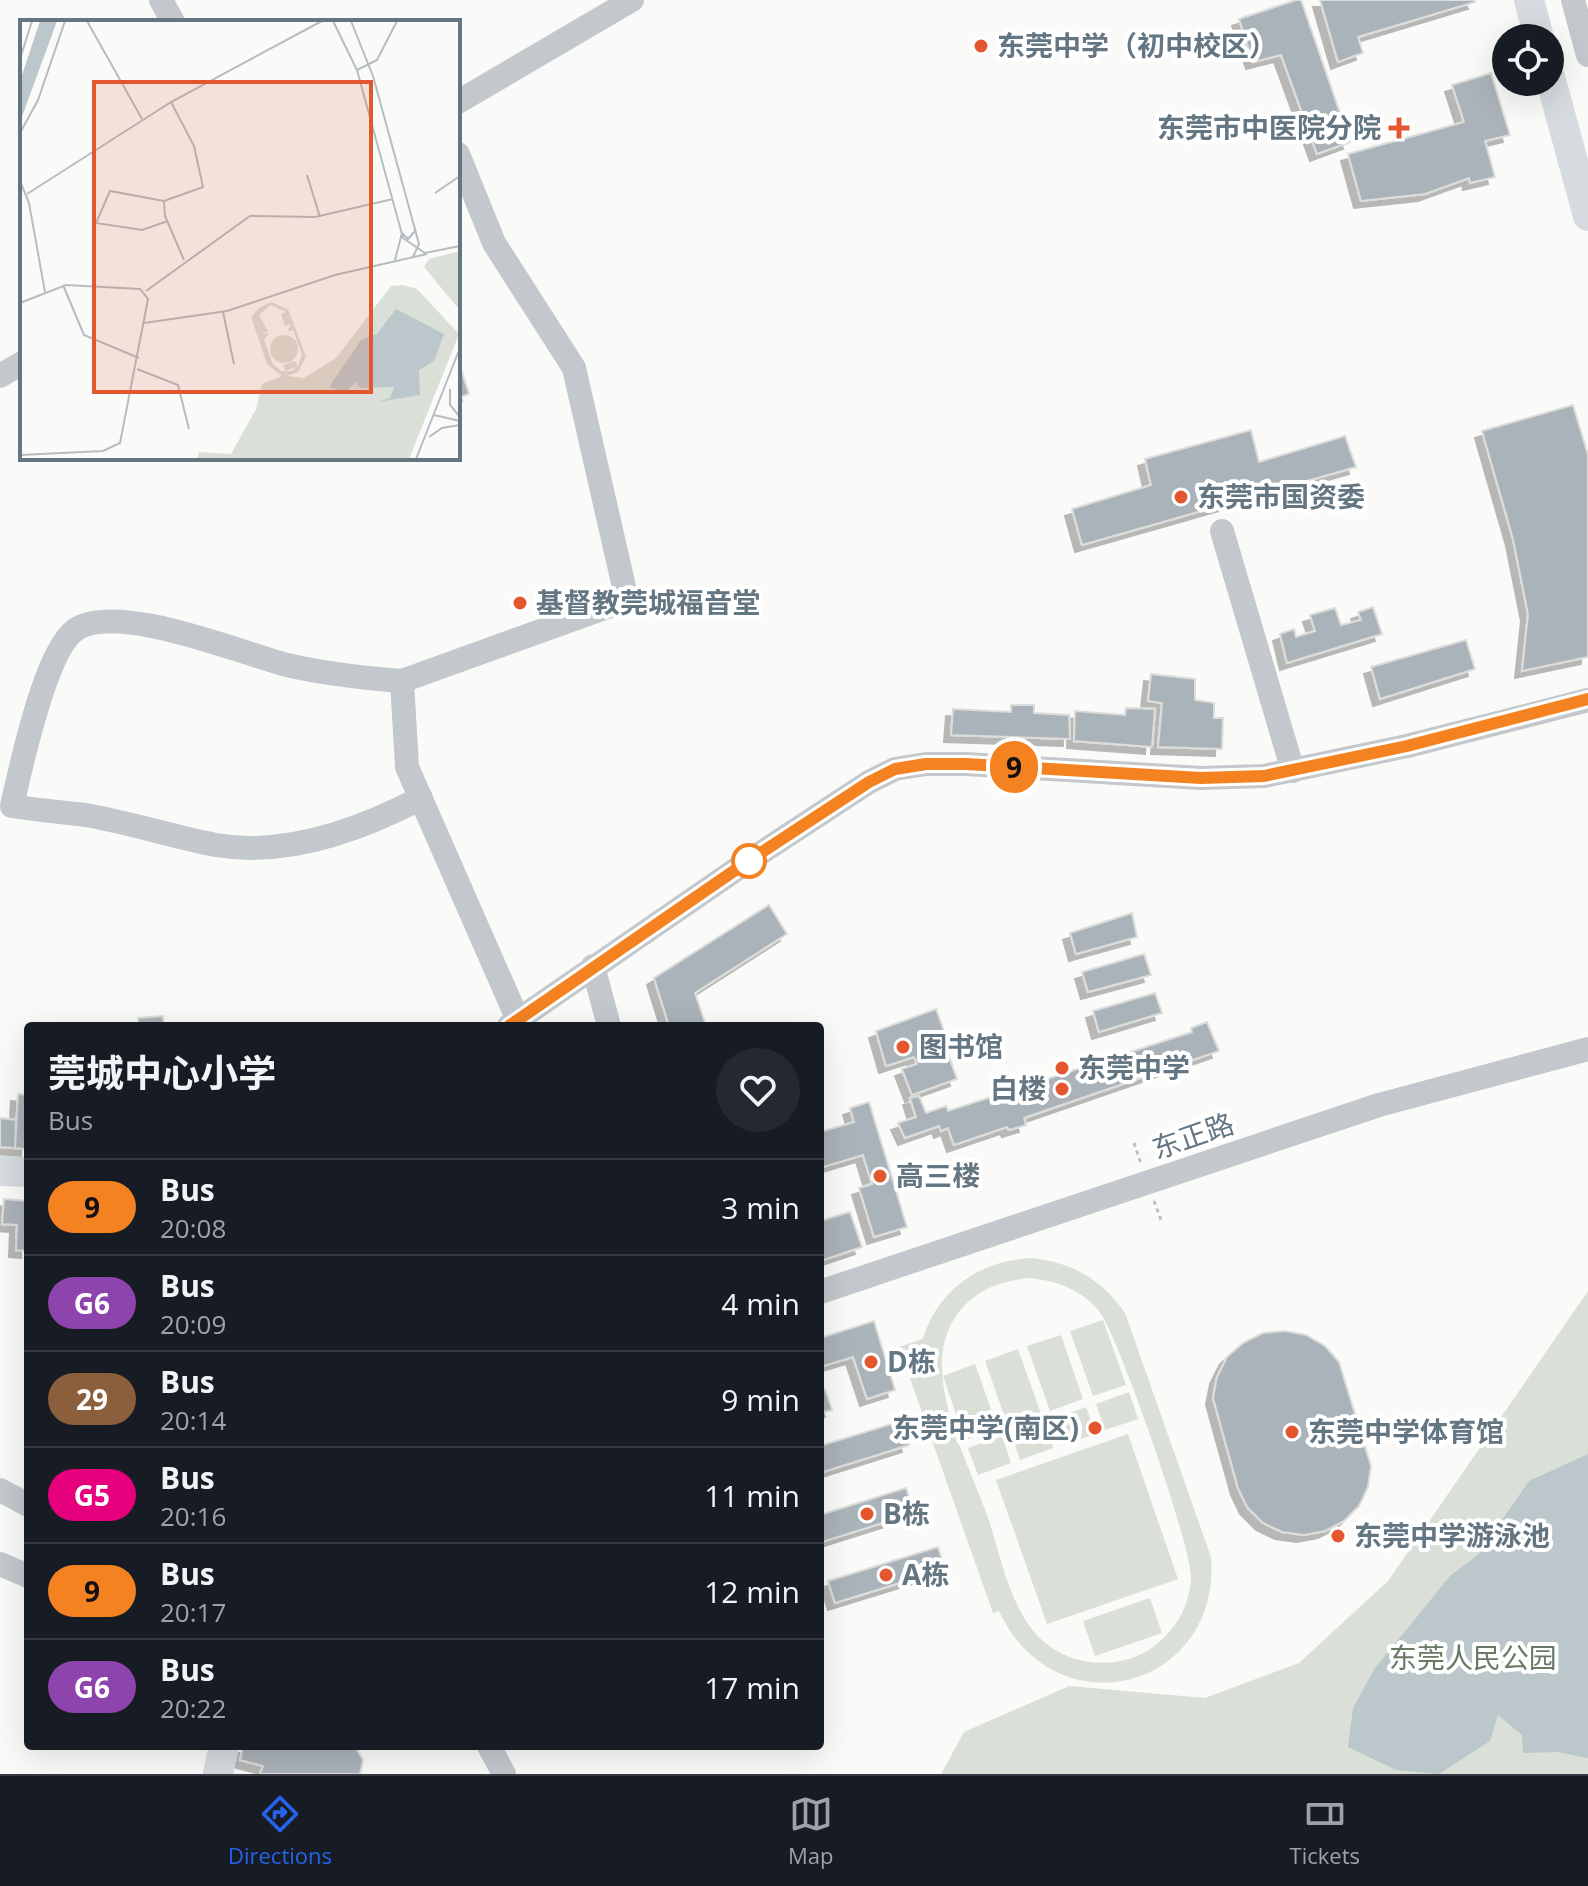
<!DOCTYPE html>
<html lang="en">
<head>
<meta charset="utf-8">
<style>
  :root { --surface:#171b24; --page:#242831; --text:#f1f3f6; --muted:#9ea1a6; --line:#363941; --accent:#2563eb }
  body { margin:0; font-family:"Open Sans","Noto Sans SC",sans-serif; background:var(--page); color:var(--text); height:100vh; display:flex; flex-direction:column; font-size:30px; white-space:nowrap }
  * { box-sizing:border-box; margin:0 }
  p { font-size:26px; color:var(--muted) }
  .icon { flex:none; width:44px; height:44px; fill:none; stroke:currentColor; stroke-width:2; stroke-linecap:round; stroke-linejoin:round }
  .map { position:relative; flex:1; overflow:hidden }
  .side { position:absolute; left:24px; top:1022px; width:800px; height:728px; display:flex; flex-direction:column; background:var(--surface); border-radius:8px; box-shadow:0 8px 32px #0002 }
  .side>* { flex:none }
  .badge { padding:0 16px; border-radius:26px; font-size:28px; line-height:52px }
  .tools { position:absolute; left:1492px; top:24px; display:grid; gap:16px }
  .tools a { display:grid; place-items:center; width:72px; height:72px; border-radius:50%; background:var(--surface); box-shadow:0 8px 32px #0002; font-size:40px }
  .map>.badge { position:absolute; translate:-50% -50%; box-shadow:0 0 0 4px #fff }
  .round { display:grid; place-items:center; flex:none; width:84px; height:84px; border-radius:42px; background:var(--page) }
  .overview { display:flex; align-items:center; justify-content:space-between; height:136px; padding:0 24px }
  h1 { font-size:38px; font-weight:700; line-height:60px }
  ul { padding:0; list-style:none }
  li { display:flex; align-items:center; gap:24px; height:96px; padding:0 24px; border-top:2px solid var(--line) }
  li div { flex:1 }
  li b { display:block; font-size:30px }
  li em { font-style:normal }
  li .badge { min-width:88px; font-weight:700; text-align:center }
  .menu { display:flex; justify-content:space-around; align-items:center; height:112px; border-top:2px solid var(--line); background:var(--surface); font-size:22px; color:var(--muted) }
  .menu a { display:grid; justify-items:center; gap:4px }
  .menu .selected { color:var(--accent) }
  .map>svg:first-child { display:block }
  .green { fill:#dadfd7; fill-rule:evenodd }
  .water { fill:#bbc7cb }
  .building { fill:#aab3b9; stroke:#dcdcda; stroke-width:2; filter:url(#shadow) }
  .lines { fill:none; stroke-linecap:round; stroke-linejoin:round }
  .path { stroke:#bbbfc2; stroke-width:3; stroke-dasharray:4 4; stroke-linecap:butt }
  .minor { stroke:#c3c8cc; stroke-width:24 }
  .major { stroke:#d6dbdf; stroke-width:30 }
  .line-casing { stroke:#fff; stroke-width:18 }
  .line { stroke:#f58220; stroke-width:12 }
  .poi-dot { fill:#e4572e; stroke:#fff; stroke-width:3 }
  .stop-dot { fill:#fff; stroke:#f58220; stroke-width:4 }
  .labels { text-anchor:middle; stroke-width:8; stroke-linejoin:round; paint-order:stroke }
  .poi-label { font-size:28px; font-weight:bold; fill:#657683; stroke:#fff; text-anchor:start }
  .street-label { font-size:28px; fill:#657683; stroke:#fff }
  .park-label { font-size:28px; fill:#687a64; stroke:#fff }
  .inset-road { fill:none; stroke:#b5bdc2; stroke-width:2 }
  .view { fill:#e4572e; fill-opacity:0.15; stroke:#e4572e; stroke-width:4 }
  .inset-edge { fill:none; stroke:#657683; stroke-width:4 }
</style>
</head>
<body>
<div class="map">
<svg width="1588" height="1774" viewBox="0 0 1588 1774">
  <defs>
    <filter id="shadow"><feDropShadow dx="-7" dy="7" stdDeviation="0" flood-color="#0004"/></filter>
  </defs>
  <rect width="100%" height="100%" fill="#fafaf8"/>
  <path class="green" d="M1031,1258C1072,1262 1101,1279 1125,1313L1211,1557C1221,1690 1055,1732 999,1611L993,1613L899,1347L923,1339C938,1289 980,1261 1031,1258ZM1030,1278C1057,1281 1081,1289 1099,1311C1118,1335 1193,1549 1191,1579C1189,1608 1174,1633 1150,1649C1118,1670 1072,1667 1043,1641C1010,1612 1001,1555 987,1515C966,1455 911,1360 965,1305C983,1287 1005,1280 1030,1278Z
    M1588,1291V1774H941L964,1732L1069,1686L1205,1698L1299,1663L1388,1581Z
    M1103,1320L1126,1385L1093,1396L1070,1331Z
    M1061,1335L1083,1399L1050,1411L1027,1346Z
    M1018,1349L1041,1414L1008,1426L985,1361Z
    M975,1364L998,1429L965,1440L943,1376Z
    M1129,1392L1138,1419L1105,1430L1096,1404Z
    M1086,1407L1096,1434L1063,1445L1054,1419Z
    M1044,1422L1053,1448L1020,1460L1011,1433Z
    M1128,1434L1178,1579L1047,1624L996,1480Z
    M1002,1436L1011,1463L978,1475L968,1448Z
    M1150,1598L1162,1633L1095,1656L1083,1621Z"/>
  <path class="water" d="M1588,1454V1758L1557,1752L1523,1753L1522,1735L1498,1715L1490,1741L1439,1774L1396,1770L1348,1747L1353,1708L1375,1668L1451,1575L1478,1555L1529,1481Z"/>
  <path class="building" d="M1296,0H1301L1350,142L1317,154L1281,55L1253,62L1239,19Z
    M1320,0H1474L1475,2L1358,37L1363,53L1338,62Z
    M1491,73L1510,135L1485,141L1495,177L1470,183L1469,178L1425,194L1361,201L1348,154L1464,122L1452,85Z
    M460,366L469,394L458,398V367Z
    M1573,405L1588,455V657L1522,671L1528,614L1513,539L1482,431Z
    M1251,430L1259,462L1345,436L1356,467L1082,545L1072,509L1151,485L1145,459Z
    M1373,607L1382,634L1287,663L1280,634L1294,629L1296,637L1315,631L1310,615L1335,608L1341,625L1361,620L1358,612Z
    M1466,640L1475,669L1380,699L1371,667Z
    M1151,674L1195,679V700L1214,703V718H1223L1222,749L1158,747L1162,703L1148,701Z
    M1011,705H1034V713L1069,715L1070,739L951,735L953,709L1011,712Z
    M1126,708L1155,709L1152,747L1074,741L1075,711L1125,715Z
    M769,905L787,934L695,993L706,1026H669L654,978Z
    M1132,913L1137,937L1076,954L1070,933Z
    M1144,954L1151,975L1088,992L1082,972Z
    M1155,993L1162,1013L1099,1032L1093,1011Z
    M936,1009L944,1031L922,1039L929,1061L948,1054L957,1079L912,1095L902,1069L917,1064L914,1057L886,1066L876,1031Z
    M163,1016L164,1026H138V1018Z
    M1207,1022L1219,1051L1024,1118L1026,1125L1009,1130L1007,1127L954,1145L948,1128L941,1131L939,1126L905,1138L898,1123L916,1117L910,1098L919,1096L926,1113L946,1106L948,1111L1192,1032L1191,1028Z
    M18,1094L28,1095V1149L15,1148Z
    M869,1102L907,1227L874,1237L859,1188L872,1184L863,1155L820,1168V1132L854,1122L850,1108Z
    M0,1118L16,1120L15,1148L0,1147Z
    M4,1199L28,1201V1251L16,1250L17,1225L2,1224Z
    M850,1212L862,1247L820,1261V1221Z
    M874,1321L895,1390L867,1399L853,1357L820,1367V1338Z
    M1285,1331L1306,1335L1325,1346L1339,1362L1371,1466L1368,1487L1359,1506L1344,1521L1325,1531L1304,1535L1282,1532L1263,1523L1247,1507L1238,1488L1213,1398L1217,1377L1227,1357L1243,1343L1263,1333Z
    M825,1389L832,1410L820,1413V1390Z
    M901,1421L909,1445L820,1473V1446Z
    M906,1488L914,1513L822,1542L820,1515Z
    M938,1547L945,1569L835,1603L828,1581Z
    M243,1746H355L363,1760L360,1774H260L263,1766L240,1760Z"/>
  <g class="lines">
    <path class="path" d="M1134,1143L1141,1164
      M1154,1201L1161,1220"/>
    <path class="minor" d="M161,0L173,22
      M1573,0L1588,55
      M458,102L632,0
      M458,154L494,243L574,368L627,600L402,681L407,767L518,1020
      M0,376L22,363
      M1222,531L1293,771
      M402,681C364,678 325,674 287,665C241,653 115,601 75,630C45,652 21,766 12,806C36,810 60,812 85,815C129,822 172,837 216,845C286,857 360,830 421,798
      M593,966L609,1026
      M509,1026L744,864L869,782L895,769L926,764H966L1201,778L1264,776L1407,746L1588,700
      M820,1292L1379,1105L1588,1049
      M0,1490L28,1505
      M0,1564L28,1576
      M489,1746L504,1774"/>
    <path class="major" d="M1529,0L1539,38
      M1550,77L1588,216
      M0,1171L28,1172
      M218,1774L224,1746"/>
  </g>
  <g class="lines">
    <g class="line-casing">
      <path id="line" d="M509,1026L744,864L869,782L895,769L926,764H966L1201,778L1264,776L1407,746L1588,699"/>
    </g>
    <use href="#line" class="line"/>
  </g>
  <g class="poi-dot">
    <circle cx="981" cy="46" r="8"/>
    <path d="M1395 116h8v8h8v8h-8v8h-8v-8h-8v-8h8z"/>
    <circle cx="1181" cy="497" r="8"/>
    <circle cx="520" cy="603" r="8"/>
    <circle cx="903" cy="1047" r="8"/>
    <circle cx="1062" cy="1068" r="8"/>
    <circle cx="1062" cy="1089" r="8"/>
    <circle cx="880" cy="1176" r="8"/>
    <circle cx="871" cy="1362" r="8"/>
    <circle cx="1095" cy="1428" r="8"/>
    <circle cx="1292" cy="1432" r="8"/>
    <circle cx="867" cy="1514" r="8"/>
    <circle cx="1338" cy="1536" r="8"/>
    <circle cx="886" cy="1575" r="8"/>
  </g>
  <circle class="stop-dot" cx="749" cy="861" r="16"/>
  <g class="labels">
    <g class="poi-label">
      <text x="997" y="56">东莞中学（初中校区）</text>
      <text x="1381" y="138" text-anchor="end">东莞市中医院分院</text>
      <text x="1197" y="507">东莞市国资委</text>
      <text x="536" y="613">基督教莞城福音堂</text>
      <text x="919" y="1057">图书馆</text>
      <text x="1078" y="1078">东莞中学</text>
      <text x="1046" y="1099" text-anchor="end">白楼</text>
      <text x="896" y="1186">高三楼</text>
      <text x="887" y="1372">D栋</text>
      <text x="1079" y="1438" text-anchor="end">东莞中学(南区)</text>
      <text x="1308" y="1442">东莞中学体育馆</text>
      <text x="883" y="1524">B栋</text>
      <text x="1354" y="1546">东莞中学游泳池</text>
      <text x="902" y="1585">A栋</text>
    </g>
    <g class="street-label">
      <text transform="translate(1193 1136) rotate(-19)" y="10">东正路</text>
    </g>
    <g class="park-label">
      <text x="1473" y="1668">东莞人民公园</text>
    </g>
  </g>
  <g transform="translate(20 20)">
    <rect width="440" height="440" fill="#fafaf8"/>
    <path d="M440,231V288H438L404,247L409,239ZM383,265L397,269L439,314L389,439H177L179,432L211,434L236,389L242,364L262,356L247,344L231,297L239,288L251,282L268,289L286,337L278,352L267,356L284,358L316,338L371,266ZM251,285L266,292L261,294L265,306L271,304L267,312L273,310L282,334L278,347L275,341L263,345L265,351L277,347L272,351H261L253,344L244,320L249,313L242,314L248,311L239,295ZM250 329a14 14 0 1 1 28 0a14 14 0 1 1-28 0Z" fill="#dadfd7" fill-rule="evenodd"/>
    <path d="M20,1H37L0,102V61ZM376,289L424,314L414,341L399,350L400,375L357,382L370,378L374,367L340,368L336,362L325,372L309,367L341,320L357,314Z" fill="#bbc7cb"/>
    <path class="inset-road" d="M67,1L122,99M313,1L337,50L383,218L405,233L440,226M331,1L353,56L399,224L393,237M0,39L12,1M337,50L357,40L377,1M151,82L174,126L183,167L144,181L145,196L164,240M0,113L18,80L45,1M287,155L300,197M0,161L9,183L25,272M415,173L440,156M7,174L151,82L302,1M144,181L90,171L76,203L122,210L148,201M375,240L382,213L388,219L395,211M43,265L64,315L119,338M126,271L230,196L295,197L373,179M0,283L46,265L120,269L128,279L100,423L83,431L0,435M203,292L214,344M124,303L207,291L315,255L407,234M117,349L158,365L169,409M430,369V385L440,397M414,395L440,401M409,417L422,408L440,405M396,439L440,328"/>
    <path class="view" d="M74,62H351V372H74Z"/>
    <rect width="440" height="440" class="inset-edge"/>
  </g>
</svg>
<div class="tools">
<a><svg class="icon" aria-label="locate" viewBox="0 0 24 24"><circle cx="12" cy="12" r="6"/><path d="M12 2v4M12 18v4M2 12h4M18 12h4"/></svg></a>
</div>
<b class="badge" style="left:1014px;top:767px;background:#f58220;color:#111">9</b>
<section class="side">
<div class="overview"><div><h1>莞城中心小学</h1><p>Bus</p></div><a class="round"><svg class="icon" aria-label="heart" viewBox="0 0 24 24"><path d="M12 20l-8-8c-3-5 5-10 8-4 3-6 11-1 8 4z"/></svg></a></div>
<ul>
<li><span class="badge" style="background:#f58220;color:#111">9</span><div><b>Bus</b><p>20:08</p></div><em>3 min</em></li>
<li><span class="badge" style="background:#8e44ad;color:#fff">G6</span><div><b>Bus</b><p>20:09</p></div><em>4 min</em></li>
<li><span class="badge" style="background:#8b5e3c;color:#fff">29</span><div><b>Bus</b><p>20:14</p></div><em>9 min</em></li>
<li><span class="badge" style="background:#e6007e;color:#fff">G5</span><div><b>Bus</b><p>20:16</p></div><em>11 min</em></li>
<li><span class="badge" style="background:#f58220;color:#111">9</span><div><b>Bus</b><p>20:17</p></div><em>12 min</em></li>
<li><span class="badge" style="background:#8e44ad;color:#fff">G6</span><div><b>Bus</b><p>20:22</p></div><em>17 min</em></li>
</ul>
</section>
</div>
<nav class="menu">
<a class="selected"><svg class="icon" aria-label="directions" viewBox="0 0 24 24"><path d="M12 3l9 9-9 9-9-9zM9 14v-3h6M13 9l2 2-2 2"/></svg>Directions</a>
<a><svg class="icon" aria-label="map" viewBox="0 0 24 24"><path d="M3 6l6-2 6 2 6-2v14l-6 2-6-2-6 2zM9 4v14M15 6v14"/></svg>Map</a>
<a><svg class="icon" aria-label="tickets" viewBox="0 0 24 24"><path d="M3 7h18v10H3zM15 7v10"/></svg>Tickets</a>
</nav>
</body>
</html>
